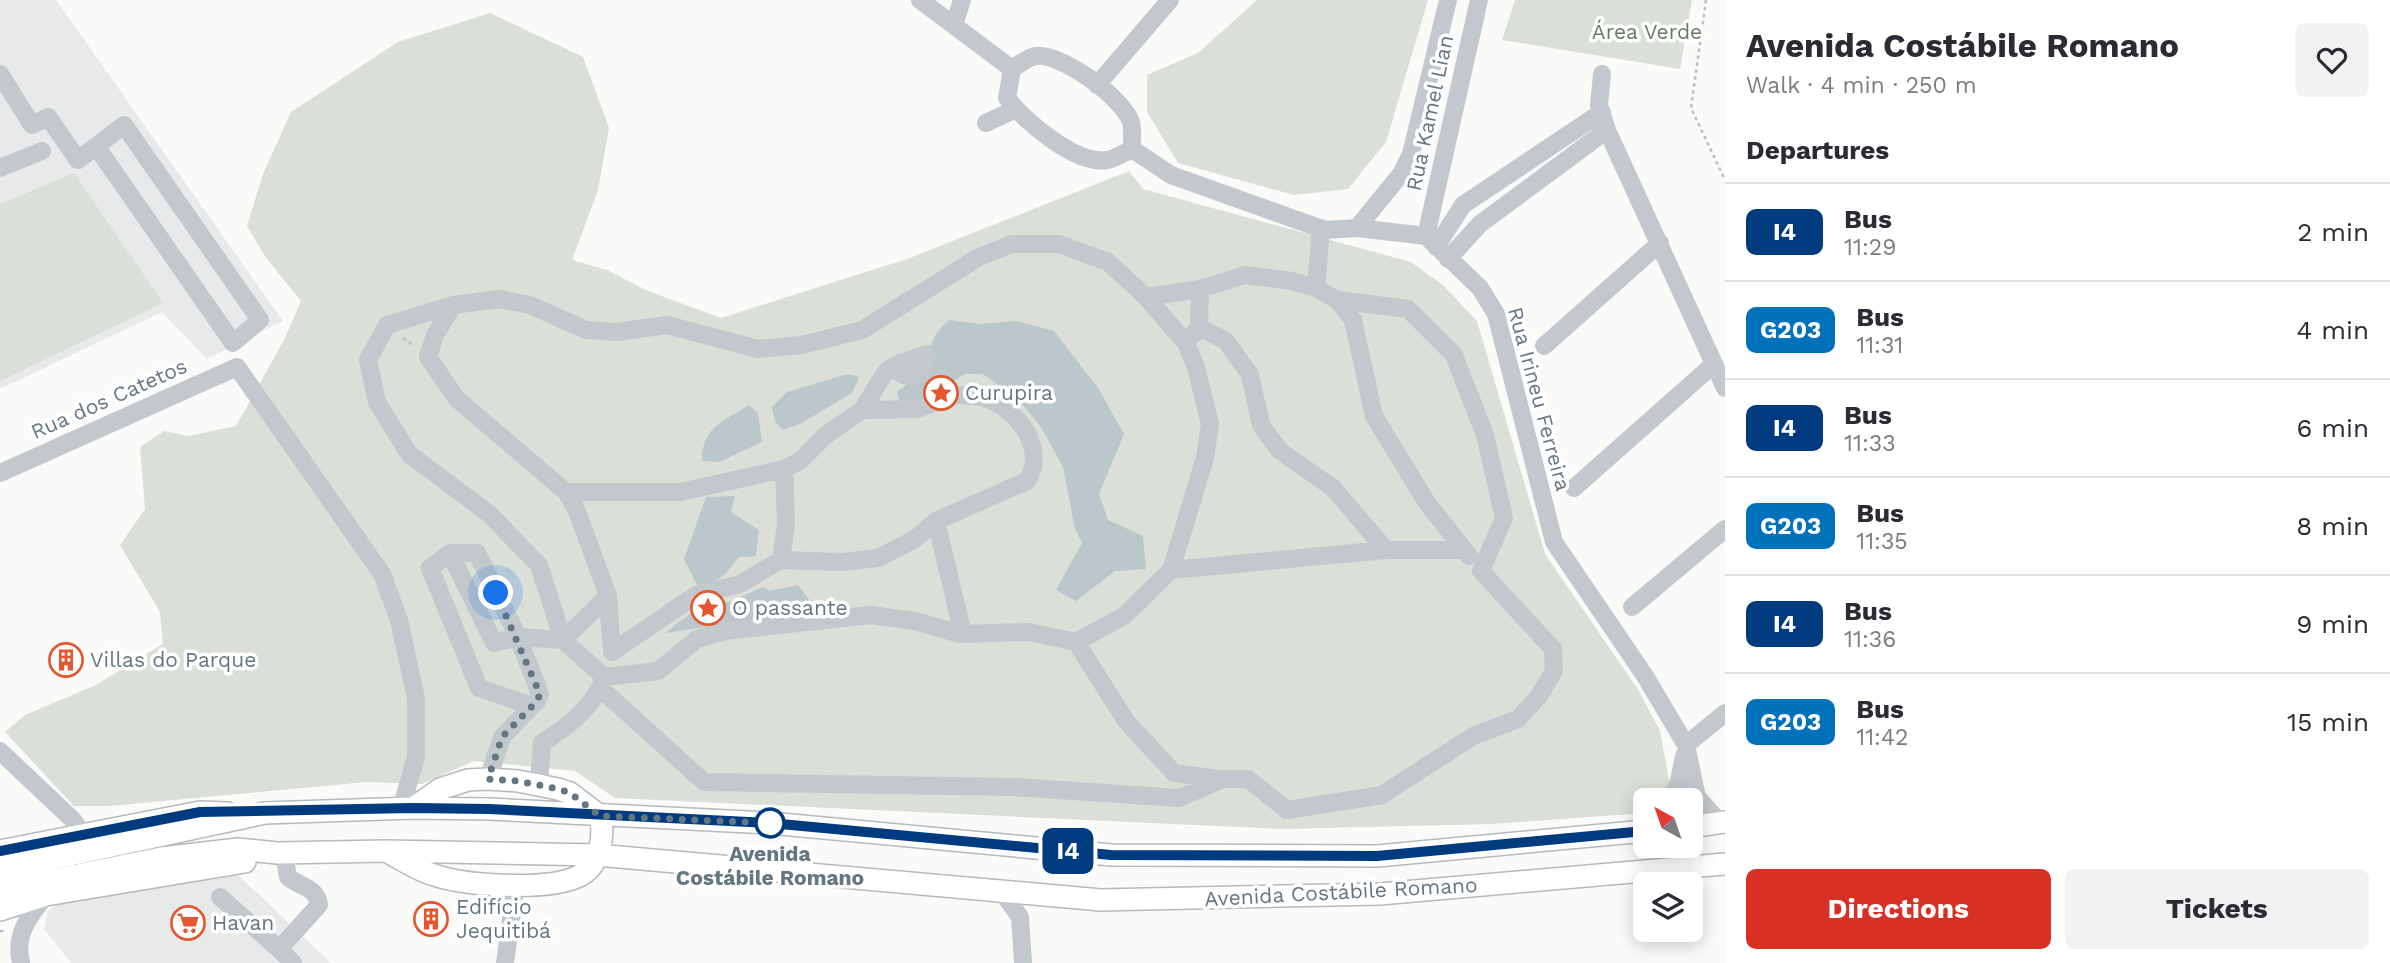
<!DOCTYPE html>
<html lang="en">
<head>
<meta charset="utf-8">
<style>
  :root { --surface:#fff; --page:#f2f2f3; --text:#2b2b33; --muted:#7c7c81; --line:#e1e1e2; --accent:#d93025 }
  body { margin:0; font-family:"Work Sans",sans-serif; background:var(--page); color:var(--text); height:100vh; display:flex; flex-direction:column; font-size:26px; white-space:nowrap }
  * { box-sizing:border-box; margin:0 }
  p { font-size:23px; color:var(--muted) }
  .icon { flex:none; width:38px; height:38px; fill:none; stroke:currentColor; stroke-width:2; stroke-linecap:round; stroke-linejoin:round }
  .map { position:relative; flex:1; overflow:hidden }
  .sheet { display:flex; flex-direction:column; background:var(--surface); width:665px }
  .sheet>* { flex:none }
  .badge { padding:0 14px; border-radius:10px; font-size:24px; line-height:46px }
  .needle { width:46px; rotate:320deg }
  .buttons { position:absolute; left:1633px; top:788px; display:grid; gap:14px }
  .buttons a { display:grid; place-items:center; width:70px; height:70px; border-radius:10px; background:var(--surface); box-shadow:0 4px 18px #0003; font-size:35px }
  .you { position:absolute; width:35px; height:35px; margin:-18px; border:5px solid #fff; border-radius:50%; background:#1a73e8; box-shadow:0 0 0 10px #1a73e833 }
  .map>.badge { position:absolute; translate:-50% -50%; box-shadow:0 0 0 4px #fff }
  h2 { padding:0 21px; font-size:26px; line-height:63px }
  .round { display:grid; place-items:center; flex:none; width:74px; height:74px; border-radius:10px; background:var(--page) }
  .head { display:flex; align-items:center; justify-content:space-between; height:119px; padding:0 21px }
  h1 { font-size:33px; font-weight:700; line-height:52px }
  .cta { display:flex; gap:14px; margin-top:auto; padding:14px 21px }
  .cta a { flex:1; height:80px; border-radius:10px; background:var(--accent); color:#fff; font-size:28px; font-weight:700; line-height:80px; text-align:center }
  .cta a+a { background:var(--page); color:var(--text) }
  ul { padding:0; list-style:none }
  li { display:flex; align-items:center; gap:21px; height:98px; padding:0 21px; border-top:2px solid var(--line) }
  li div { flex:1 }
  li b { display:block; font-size:26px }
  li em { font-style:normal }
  li .badge { min-width:77px; font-weight:700; text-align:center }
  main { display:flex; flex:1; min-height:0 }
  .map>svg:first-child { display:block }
  .built { fill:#e8e9e9 }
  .green { fill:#dadfd7 }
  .water { fill:#bbc7cb }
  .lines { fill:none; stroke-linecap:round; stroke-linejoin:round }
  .major-casing { stroke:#b5babe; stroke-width:24 }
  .path { stroke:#bbbfc2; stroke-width:2.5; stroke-dasharray:3.5 3.5; stroke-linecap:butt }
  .minor { stroke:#c3c8cc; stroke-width:18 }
  .major { stroke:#fff; stroke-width:21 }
  .line-casing { stroke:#fff; stroke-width:16 }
  .line { stroke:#003b80; stroke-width:10 }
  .walk { stroke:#657683; stroke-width:7; stroke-dasharray:0 12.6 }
  .stop-dot { fill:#fff; stroke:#003b80; stroke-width:3.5 }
  .labels { text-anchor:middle; stroke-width:7; stroke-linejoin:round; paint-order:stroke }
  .park-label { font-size:21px; fill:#687a64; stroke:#fff }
  .street-label { font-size:21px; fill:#657683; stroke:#fff }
  .poi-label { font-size:21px; fill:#657683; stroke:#fff; text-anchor:start }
  .stop-label { font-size:21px; font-weight:bold; fill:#657683; stroke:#fff }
</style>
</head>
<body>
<main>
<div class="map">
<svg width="1725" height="963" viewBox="0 0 1725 963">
  <rect width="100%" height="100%" fill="#fafaf8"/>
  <path class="built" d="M0,0H56L283,321L207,359L162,312L0,389Z
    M237,874L331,963H71L44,929L48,911L60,901Z"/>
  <path class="green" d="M1257,0H1428L1386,142L1348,189L1294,195L1178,163L1147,112V75L1198,53Z
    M1515,0H1692L1680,69L1502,40Z
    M490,13L583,57L609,128L598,190L572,260L607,270L648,291L721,318L910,258L1129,171L1143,189L1411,262L1444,286L1477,321L1545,554L1639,691L1660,731L1671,791L1666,800H1645V813L1491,824L1282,829L615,798L575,771L474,761L422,784L367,782L110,806H74L5,732L25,715L96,685L163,644L160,612L120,545L145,509L140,447L164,431L189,436L236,426L284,340L301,301L266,258L247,226L263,174L291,112L398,42Z
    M74,173L163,303L0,381V204Z"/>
  <path class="water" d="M949,320L981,324L1016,321L1054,331L1098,388L1124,434L1099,494L1108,520L1143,536L1146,569L1115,571L1076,601L1056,590L1082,543L1075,529L1063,467L1041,427L1018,399L983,374H965L922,401L899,400L897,391L929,372C927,349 932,335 949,320Z
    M848,374L859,377L852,393L800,424L783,430L775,422L772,407L787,392Z
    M749,405L758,413L762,442L719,462L702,461C702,426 723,422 749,405Z
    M735,496L731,512L759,530L756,556L739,557C728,571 717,586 697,585L684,559L706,497Z
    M798,585L817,610L779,622L743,621L665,633L703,604L729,602L763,587L769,591Z"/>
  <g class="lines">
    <g class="major-casing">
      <path id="major" d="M1690,827L1725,822
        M0,851L200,812L227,813
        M388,852C402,860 416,869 431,874C464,886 545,891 577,877C600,867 605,837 600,816L570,793L558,789L518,781L488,779L468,780L440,789L413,808
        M0,870L265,813L413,808L489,809L770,823L1111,855L1377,856L1645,831
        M0,891L161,858L238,849L277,853L386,851L597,855L1101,900L1380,894L1725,864
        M0,910L46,895L245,862"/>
    </g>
    <path class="path" d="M1706,0L1691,108L1725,180
      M403,338L414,346
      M0,931H7"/>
    <path class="minor" d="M920,0L1012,69
      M954,25L962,0
      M1012,69L1007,98C1024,121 1076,165 1107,160C1115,159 1124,153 1132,149
      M1012,69C1018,65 1028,57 1036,56C1062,53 1123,98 1131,122C1133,130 1132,141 1132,149
      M0,74L32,125L48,117L78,160L124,125L260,320L233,343L96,146
      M1602,74L1599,105L1607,130L1725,388
      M1097,85L1170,0
      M986,123L1016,109
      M1132,149L1171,175L1325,230L1357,228L1426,236L1480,288L1496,314L1554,542L1645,676L1686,745L1697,797L1720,823
      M0,168L42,151
      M1357,228L1401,174L1411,154L1448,0
      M1426,236L1479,0
      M1436,247L1463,205L1602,112
      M1448,259L1480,224L1607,130
      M1146,297L1200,289L1245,275L1292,281L1316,288L1321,228
      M1337,300L1353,320L1374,416L1427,503L1469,556
      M453,305L387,325L368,360L377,402L409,454L488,513L539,565L563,640L604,677L658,671L697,639L725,631L871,615L915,621L960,634L1029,632L1076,642L1124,616L1171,570L1205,458L1210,424L1196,367L1186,343L1146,297L1108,262L1059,244H1012L979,257L862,330L802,345L758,349L667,325L617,332L586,330L530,305L499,299L453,305L435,335L428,357L457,399L566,492
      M1199,327L1226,341L1250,375L1261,425L1279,450L1333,488L1386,550H1464
      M1193,335L1199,327L1200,289
      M1544,346L1660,243
      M956,395C967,396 978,395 988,399C1019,411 1047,449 1027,481L936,521L915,539L878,558L842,562L781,560L786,523L784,469L800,461L826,435L862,410L917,409Z
      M862,410C868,402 882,376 886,372C895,363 914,359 927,354L922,371C909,380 904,376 892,368
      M0,473L237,367L382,574L399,620L416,698V757L401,809
      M1574,488L1714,364
      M936,521L963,634
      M450,553L494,643L518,637L563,640L608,596
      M781,560L740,584L696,595L612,652L608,596L577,511L566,492H680L784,469
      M1171,570L1386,550
      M1632,607L1725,529
      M1076,642L1126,721L1174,773L1219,779
      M600,688L704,782L1014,787L1179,798L1223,779H1248L1287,810L1382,795L1473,736L1518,719L1539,696L1554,671L1553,649L1481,571L1504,518L1485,435L1454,355L1408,309L1337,300L1316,288
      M1686,745L1725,713
      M0,751L73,820L84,835
      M488,779L502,737L537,701L540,694L518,637L477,553H450L430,568L479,688L532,706
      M539,784L542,743C567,727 594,707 604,678
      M1671,800L1679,781L1684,756
      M284,853L288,877C300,887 317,887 319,905L279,949L293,963
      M1001,891L1020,917L1023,963
      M220,897L279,949
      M21,963C14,935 29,916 46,895
      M505,963L516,884"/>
    <use href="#major" class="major"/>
  </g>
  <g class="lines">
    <g class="line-casing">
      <path id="line" d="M0,851L200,812L413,808L489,809L770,823L1111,855L1377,856L1645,831"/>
    </g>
    <use href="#line" class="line"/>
    <path class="walk" d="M496,593L540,694L537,701L502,737L488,779L518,781L558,789L570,793L600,816L770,823"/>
  </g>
  <defs>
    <g id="sight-ring" transform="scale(1.75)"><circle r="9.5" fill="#fff" stroke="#e4572e" stroke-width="1.5"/><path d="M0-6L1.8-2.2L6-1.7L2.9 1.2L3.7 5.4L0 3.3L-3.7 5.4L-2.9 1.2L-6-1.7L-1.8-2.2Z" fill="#e4572e"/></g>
    <g id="building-ring" transform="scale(1.75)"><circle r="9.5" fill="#fff" stroke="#e4572e" stroke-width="1.5"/><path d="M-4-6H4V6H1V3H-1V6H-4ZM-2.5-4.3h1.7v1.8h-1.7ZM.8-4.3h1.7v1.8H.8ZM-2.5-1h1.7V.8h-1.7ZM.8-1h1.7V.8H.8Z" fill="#e4572e"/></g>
    <g id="supermarket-ring" transform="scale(1.75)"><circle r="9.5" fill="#fff" stroke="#e4572e" stroke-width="1.5"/><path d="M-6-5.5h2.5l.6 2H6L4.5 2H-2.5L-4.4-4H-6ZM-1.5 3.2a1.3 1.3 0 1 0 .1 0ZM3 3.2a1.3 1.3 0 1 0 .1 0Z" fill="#e4572e"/></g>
  </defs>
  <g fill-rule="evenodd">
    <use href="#sight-ring" x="941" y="393"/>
    <use href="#sight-ring" x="708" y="608"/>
    <use href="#building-ring" x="66" y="660"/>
    <use href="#building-ring" x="431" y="919"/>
    <use href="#supermarket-ring" x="188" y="923"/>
  </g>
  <circle class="stop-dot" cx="770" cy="823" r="14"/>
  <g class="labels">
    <g class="park-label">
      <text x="1647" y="39">Área Verde</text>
    </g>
    <g class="street-label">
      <text transform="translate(1430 113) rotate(-78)" y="7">Rua Kamel Lian</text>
      <text transform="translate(109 399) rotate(-24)" y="7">Rua dos Catetos</text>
      <text transform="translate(1539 399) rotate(75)" y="7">Rua Irineu Ferreira</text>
      <text transform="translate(1341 892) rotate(-3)" y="7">Avenida Costábile Romano</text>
    </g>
    <g class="poi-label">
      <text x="965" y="400">Curupira</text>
      <text x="732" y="615">O passante</text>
      <text x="90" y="667">Villas do Parque</text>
      <text x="456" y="914">Edifício<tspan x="456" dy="24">Jequitibá</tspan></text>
      <text x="212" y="930">Havan</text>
    </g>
    <g class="stop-label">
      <text x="770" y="861">Avenida<tspan x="770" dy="24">Costábile Romano</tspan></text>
    </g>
  </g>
</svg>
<div class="buttons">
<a><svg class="needle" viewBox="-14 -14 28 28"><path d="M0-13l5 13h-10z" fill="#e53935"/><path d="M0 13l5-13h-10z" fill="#7c7c81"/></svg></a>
<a><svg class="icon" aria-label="layers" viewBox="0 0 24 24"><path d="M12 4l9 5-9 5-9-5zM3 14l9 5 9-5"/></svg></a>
</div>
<div class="you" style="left:496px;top:593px"></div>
<b class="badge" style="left:1068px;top:851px;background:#003b80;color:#fff">I4</b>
</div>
<section class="sheet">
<div class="head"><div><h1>Avenida Costábile Romano</h1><p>Walk · 4 min · 250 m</p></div><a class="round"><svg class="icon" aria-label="heart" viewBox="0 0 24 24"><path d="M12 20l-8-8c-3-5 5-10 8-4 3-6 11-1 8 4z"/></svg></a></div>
<h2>Departures</h2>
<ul>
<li><span class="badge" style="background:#003b80;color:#fff">I4</span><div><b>Bus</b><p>11:29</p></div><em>2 min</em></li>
<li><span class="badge" style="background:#0072bc;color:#fff">G203</span><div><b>Bus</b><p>11:31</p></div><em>4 min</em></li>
<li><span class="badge" style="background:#003b80;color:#fff">I4</span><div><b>Bus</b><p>11:33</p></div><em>6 min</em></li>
<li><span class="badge" style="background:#0072bc;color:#fff">G203</span><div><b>Bus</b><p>11:35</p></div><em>8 min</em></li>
<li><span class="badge" style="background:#003b80;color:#fff">I4</span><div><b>Bus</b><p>11:36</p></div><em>9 min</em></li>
<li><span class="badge" style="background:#0072bc;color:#fff">G203</span><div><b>Bus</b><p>11:42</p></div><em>15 min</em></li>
</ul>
<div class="cta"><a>Directions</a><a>Tickets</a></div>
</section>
</main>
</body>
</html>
